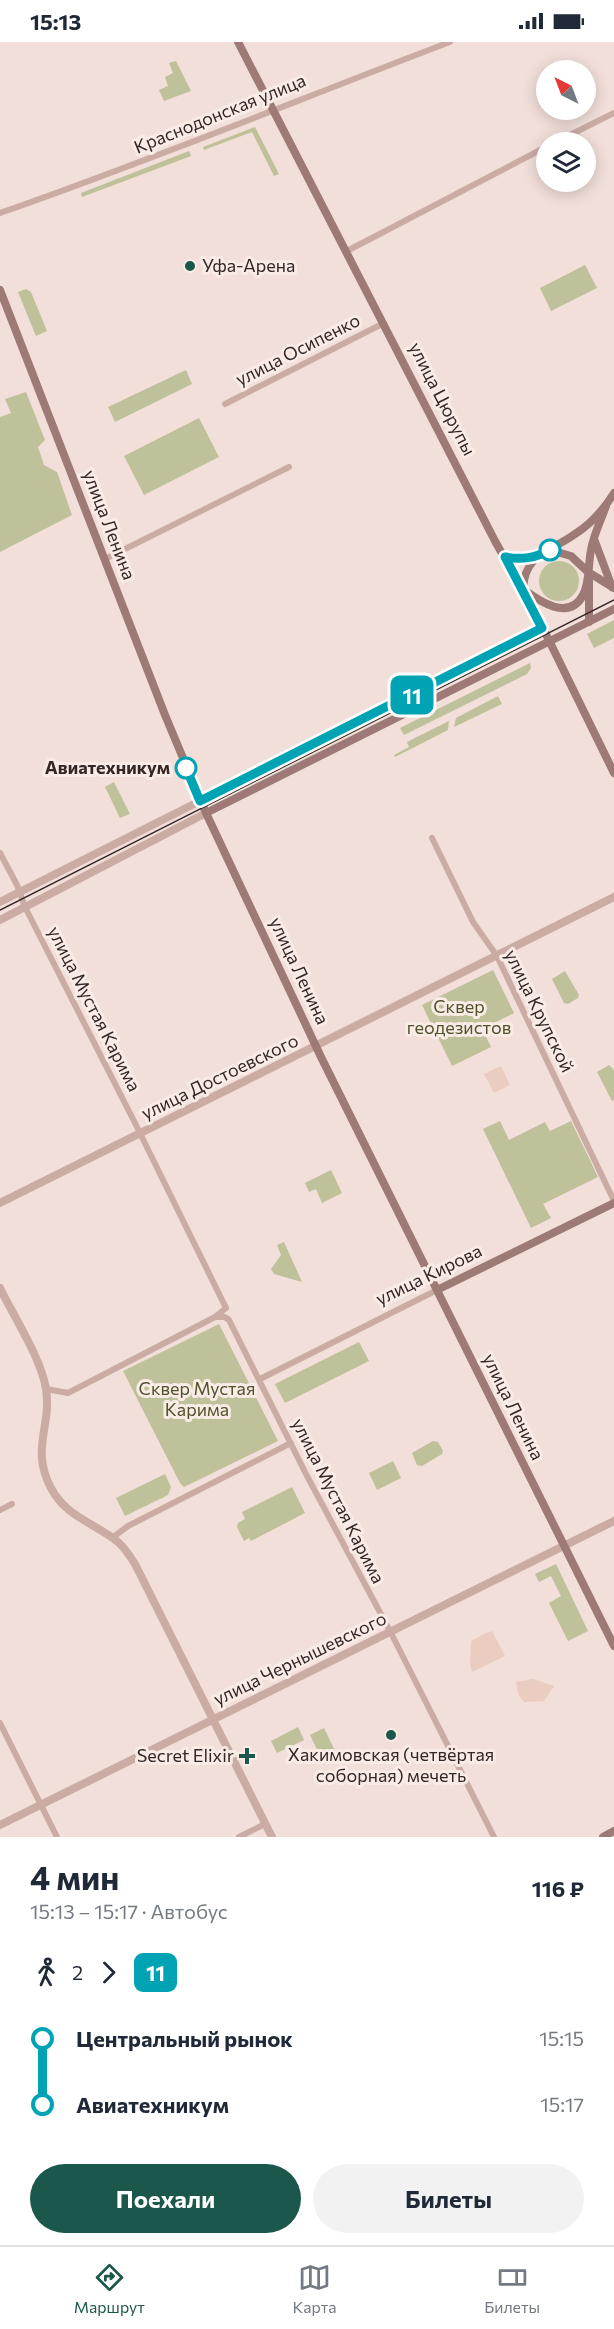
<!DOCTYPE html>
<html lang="ru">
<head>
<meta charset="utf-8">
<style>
  :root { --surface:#fff; --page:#f2f2f3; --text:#1f2937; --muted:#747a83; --line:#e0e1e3; --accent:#1c574b }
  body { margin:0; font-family:Commissioner,sans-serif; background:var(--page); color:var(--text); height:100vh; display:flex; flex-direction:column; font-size:22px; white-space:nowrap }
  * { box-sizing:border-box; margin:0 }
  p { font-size:20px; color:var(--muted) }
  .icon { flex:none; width:33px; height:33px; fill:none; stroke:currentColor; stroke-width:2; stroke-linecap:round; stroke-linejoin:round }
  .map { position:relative; height:1795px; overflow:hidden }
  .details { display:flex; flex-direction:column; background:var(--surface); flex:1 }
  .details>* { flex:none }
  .badge { padding:0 12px; border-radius:9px; font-size:21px; line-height:39px }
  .needle { width:39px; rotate:318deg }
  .tools { position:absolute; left:536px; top:18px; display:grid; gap:12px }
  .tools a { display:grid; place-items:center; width:60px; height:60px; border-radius:50%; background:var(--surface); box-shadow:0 3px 15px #0003; font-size:30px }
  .map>.badge { position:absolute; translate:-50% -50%; box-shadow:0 0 0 3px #fff }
  .legs { display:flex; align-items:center; gap:9px; height:66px; padding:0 30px; font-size:20px }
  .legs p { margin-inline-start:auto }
  .headline { display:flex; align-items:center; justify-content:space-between; height:102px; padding:0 30px }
  h1 { font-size:33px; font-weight:700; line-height:45px }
  .button { display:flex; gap:12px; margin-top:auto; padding:12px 30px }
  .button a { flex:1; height:69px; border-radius:36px; background:var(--accent); color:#fff; font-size:24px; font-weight:700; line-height:69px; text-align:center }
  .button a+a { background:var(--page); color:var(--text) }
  ul { padding:0 30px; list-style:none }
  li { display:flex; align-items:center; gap:21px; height:66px; font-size:22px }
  li i { display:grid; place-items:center; width:9px; height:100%; margin:0 8px; background:currentColor }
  li i::after { content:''; width:15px; height:15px; margin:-8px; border:4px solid; border-radius:50%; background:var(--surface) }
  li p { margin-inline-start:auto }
  li:first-child i { background:linear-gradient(#0000 50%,currentColor 0) }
  li:last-child i { background:linear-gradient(currentColor 50%,#0000 0) }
  .status { display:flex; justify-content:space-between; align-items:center; height:42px; padding:0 30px; background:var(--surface); direction:ltr }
  .status svg { height:16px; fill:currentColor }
  .tabs { display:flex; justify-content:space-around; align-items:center; height:84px; border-top:2px solid var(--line); background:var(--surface); font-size:16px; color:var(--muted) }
  .tabs a { display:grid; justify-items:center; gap:3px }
  .tabs .on { color:var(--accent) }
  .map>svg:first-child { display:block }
  .green { fill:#bec199 }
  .plaza { fill:#eaccc0 }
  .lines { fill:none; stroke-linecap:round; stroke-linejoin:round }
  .minor { stroke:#caaca5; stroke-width:6 }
  .tertiary { stroke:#caaca5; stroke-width:8 }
  .secondary { stroke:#9d7a76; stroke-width:8 }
  .tram { stroke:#352726; stroke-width:1.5 }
  .line-1-casing { stroke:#fff; stroke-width:14 }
  .line-1 { stroke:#00a3b4; stroke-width:9 }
  .poi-dot { fill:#1c574b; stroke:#f9ebe5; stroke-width:2 }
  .stop-1-dot { fill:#fff; stroke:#00a3b4; stroke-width:3 }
  .labels { text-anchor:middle; stroke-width:6; stroke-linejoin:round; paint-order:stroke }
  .street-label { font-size:18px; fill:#352726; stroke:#f9ebe5 }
  .poi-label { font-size:18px; fill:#352726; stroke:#f9ebe5; text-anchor:start }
  .stop-label { font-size:18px; font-weight:bold; fill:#352726; stroke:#f9ebe5; text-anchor:end }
  .park-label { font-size:18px; fill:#50542a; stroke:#f9ebe5 }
</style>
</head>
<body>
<div class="status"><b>15:13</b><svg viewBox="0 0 49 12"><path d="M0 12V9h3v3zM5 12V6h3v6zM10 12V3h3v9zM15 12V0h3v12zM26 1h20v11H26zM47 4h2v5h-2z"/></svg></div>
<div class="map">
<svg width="614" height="1795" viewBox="0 0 614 1795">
  <rect width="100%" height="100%" fill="#f2dfd9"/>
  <path class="green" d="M176,19L191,49L164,59L159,48L168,44L165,35L173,31L169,21Z
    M255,85L279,132L274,134L252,90L204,108L203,105Z
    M189,109L191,114L82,155L81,151Z
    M585,223L597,246L551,269L540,246Z
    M26,247L31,250L47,289L36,294L18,250Z
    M186,328L192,342L115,380L108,365Z
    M26,350L45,398L38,405L44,423L57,430L72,473L0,510V375L11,371L5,357Z
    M199,376L219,415L144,453L124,414Z
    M539 539a20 20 0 1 1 40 0a20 20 0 1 1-40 0Z
    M614,578V596L594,606L587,592Z
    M530,621L531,626L527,632L404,693L400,686Z
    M498,654L502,662L454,685L456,676Z
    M449,679L448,688L395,715L394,713L409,705L407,700Z
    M114,740L130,772L120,776L105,745Z
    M493,928L514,971L482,987L491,1005L452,1024L422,963Z
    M565,929L579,953L578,956L568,962L564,961L552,937Z
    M609,1023L614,1028V1058L612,1059L597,1030Z
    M500,1079L509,1098L545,1080L550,1089L571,1079L598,1135L543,1162L551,1176L531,1186L483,1087Z
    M331,1128L342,1151L322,1161L316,1147L309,1150L305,1141Z
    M284,1200L302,1240L274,1232L271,1227L281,1213L277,1203Z
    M219,1282L278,1399L184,1445L180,1441L123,1329Z
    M359,1300L369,1319L285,1361L275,1342Z
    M433,1399L438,1400L443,1409L442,1412L422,1424L417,1423L412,1411Z
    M393,1419L401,1436L377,1448L369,1431Z
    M165,1432L171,1445L168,1453L125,1474L116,1456Z
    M292,1445L305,1471L251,1499L249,1496L244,1499L237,1485L238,1481L245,1477L242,1470Z
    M556,1522L588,1589L568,1599L549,1561L561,1554L551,1534L539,1540L535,1532Z
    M298,1685L304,1698L277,1711L271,1699Z
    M324,1686L338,1715L324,1722L310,1693Z"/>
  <path class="plaza" d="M501,1024L510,1043L494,1051L484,1032Z
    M492,1589L505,1614L472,1630L470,1620L471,1599L484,1592Z
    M533,1637L554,1644L544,1659L524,1660L518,1652L516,1640Z"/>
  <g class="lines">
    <path class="minor" d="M556,100L614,71
      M0,171C152,118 300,57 450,0
      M347,209L546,105
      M225,362L384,281
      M105,517L289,425
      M432,796L473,880L497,914L614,1159
      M0,811L17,843L25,865L135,1081L226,1266L215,1275L68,1351L46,1347
      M215,1275H225L229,1278L307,1434L390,1589L494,1795
      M260,1337L437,1248
      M0,1468L12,1462
      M112,1496L128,1484L291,1401
      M0,1681L57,1795
      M239,1795L265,1782"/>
    <path class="tertiary" d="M0,860L200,759
      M0,878L206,771
      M0,1161L614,855
      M0,1246C14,1275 41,1316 46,1347C52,1384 30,1407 51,1446C66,1475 95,1481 118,1500C125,1506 130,1514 135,1522L272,1795
      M0,1783L614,1479"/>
    <path class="secondary" d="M238,0L495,499L538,576L614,731
      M0,248L165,673L206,771L321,1015L614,1604
      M606,464C601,478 593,494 591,508C588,522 590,540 583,553C569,580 539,559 523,547C525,511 550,510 575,492C591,482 604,467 614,451
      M594,497L612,545
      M550,508L571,514L588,530L614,546
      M505,515L518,517L537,515
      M589,538V580
      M200,759L542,587
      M206,771L614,567
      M437,1248L614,1161
      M603,1795L614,1789"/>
    <path class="tram" d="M0,868L614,558"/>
  </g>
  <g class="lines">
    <g class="line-1-casing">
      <path id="line-1" d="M186,726L200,759L542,586L505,515C522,518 535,516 550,508"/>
    </g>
    <use href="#line-1" class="line-1"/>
  </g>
  <g class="poi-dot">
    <circle cx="190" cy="224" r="6"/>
    <circle cx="391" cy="1693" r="6"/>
    <path d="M244 1705h6v6h6v6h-6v6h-6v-6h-6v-6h6z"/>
  </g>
  <g class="stop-1-dot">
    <circle cx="550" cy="508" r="10"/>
    <circle cx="186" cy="726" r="10"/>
  </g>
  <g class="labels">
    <g class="street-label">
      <text transform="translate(220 72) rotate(-22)" y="6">Краснодонская улица</text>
      <text transform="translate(298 308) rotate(-27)" y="6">улица Осипенко</text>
      <text transform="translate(442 357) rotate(63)" y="6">улица Цюрупы</text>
      <text transform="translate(109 483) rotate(69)" y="6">улица Ленина</text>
      <text transform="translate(299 929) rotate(65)" y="6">улица Ленина</text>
      <text transform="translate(94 967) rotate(63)" y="6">улица Мустая Карима</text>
      <text transform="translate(539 969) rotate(64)" y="6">улица Крупской</text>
      <text transform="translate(220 1035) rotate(-26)" y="6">улица Достоевского</text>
      <text transform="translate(429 1233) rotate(-26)" y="6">улица Кирова</text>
      <text transform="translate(513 1365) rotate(64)" y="6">улица Ленина</text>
      <text transform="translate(338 1459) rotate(63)" y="6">улица Мустая Карима</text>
      <text transform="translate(300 1617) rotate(-26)" y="6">улица Чернышевского</text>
    </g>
    <g class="poi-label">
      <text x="202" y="230">Уфа-Арена</text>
      <text x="391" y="1719" text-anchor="middle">Хакимовская (четвёртая<tspan x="391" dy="21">соборная) мечеть</tspan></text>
      <text x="234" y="1720" text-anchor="end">Secret Elixir</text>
    </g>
    <g class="stop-label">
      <text x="170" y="732">Авиатехникум</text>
    </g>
    <g class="park-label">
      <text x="459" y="971">Сквер<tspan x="459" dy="21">геодезистов</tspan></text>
      <text x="197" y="1353">Сквер Мустая<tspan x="197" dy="21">Карима</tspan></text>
    </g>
  </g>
</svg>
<div class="tools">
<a><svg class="needle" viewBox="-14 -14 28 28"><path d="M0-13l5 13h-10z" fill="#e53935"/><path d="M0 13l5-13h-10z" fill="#747a83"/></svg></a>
<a><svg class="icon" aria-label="layers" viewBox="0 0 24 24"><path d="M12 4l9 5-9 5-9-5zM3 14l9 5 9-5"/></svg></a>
</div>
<b class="badge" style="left:412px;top:653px;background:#00a3b4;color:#fff">11</b>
</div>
<section class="details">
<div class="headline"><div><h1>4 мин</h1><p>15:13 – 15:17 · Автобус</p></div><b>116 ₽</b></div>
<div class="legs"><svg class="icon" aria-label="walk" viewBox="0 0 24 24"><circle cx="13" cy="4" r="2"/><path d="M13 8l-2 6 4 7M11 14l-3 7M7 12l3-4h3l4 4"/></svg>2<svg class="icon" aria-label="forward" viewBox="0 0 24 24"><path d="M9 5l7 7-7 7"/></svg><b class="badge" style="background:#00a3b4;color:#fff">11</b></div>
<ul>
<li><i style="color:#00a3b4"></i><b>Центральный рынок</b><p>15:15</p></li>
<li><i style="color:#00a3b4"></i><b>Авиатехникум</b><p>15:17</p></li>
</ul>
<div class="button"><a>Поехали</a><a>Билеты</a></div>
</section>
<nav class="tabs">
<a class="on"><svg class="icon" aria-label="directions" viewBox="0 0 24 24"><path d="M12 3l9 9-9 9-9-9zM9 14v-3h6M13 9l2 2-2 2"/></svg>Маршрут</a>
<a><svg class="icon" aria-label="map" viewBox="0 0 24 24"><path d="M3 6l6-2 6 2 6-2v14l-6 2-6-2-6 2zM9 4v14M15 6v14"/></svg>Карта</a>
<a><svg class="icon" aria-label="tickets" viewBox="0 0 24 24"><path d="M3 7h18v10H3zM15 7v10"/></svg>Билеты</a>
</nav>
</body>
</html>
